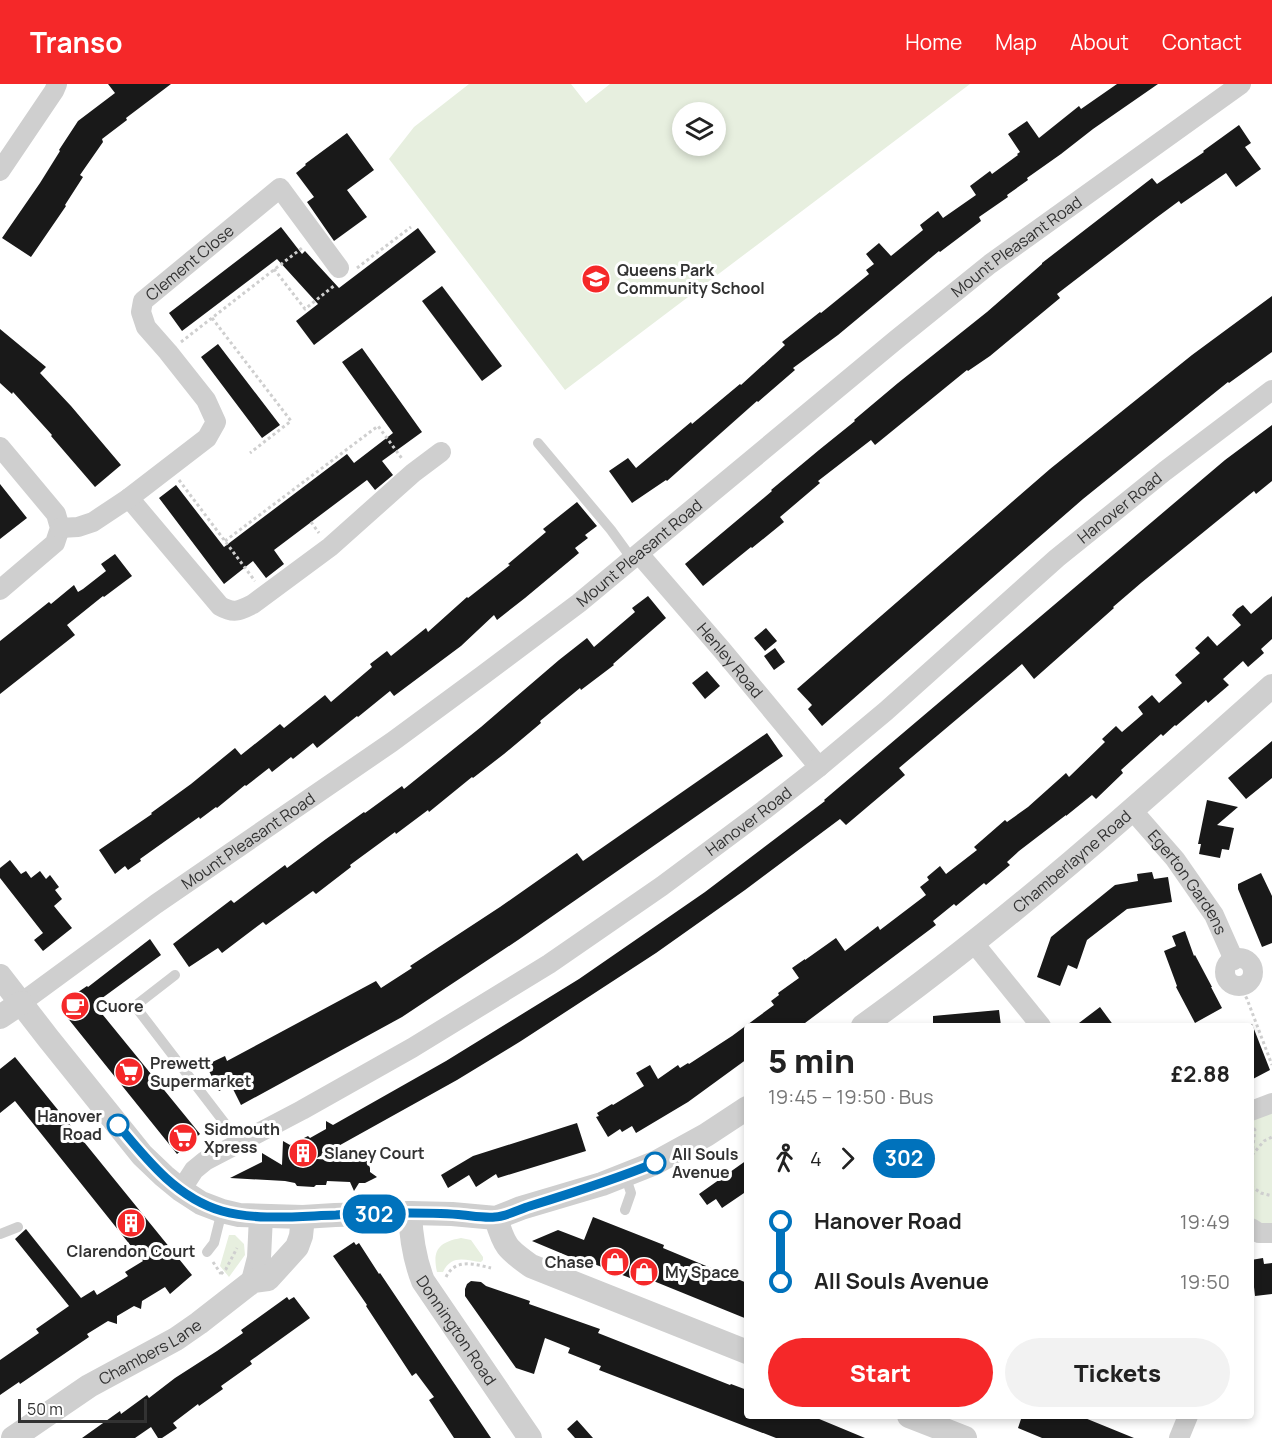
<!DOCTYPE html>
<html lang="en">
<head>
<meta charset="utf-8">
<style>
  :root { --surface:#fff; --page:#f2f2f2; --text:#222; --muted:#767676; --accent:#f52829 }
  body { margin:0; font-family:Manrope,sans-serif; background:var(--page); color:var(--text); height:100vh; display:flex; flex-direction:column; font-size:22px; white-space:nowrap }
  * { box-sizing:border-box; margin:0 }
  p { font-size:20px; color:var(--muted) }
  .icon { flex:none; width:33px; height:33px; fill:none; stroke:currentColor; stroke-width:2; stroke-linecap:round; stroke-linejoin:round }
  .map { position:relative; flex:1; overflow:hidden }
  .details { position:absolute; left:744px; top:939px; width:510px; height:396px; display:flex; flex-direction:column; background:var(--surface); border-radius:6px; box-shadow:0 3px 9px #0003 }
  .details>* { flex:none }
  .badge { padding:0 12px; border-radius:20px; font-size:21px; line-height:39px }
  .tools { position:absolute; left:672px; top:18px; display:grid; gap:12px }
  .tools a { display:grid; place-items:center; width:54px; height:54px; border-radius:50%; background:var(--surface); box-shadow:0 3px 9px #0003; font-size:30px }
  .scale { position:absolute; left:18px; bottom:15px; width:129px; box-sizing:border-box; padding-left:6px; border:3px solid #323232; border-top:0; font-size:16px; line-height:21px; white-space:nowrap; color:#323232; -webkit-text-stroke:4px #fff; paint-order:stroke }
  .map>.badge { position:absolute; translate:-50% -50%; box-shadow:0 0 0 3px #fff }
  .legs { display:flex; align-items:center; gap:9px; height:66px; padding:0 24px; font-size:20px }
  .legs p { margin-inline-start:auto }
  .head { display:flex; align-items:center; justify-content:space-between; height:102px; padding:0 24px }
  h1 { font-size:33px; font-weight:800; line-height:45px }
  .primary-button { display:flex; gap:12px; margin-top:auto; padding:12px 24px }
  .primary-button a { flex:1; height:69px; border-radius:36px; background:var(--accent); color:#fff; font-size:24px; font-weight:800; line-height:69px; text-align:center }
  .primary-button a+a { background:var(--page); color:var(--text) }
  ul { padding:0 24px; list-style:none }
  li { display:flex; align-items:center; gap:21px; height:60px; font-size:22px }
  li i { display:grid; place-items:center; width:9px; height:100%; margin:0 8px; background:currentColor }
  li i::after { content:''; width:15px; height:15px; margin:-8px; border:4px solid; border-radius:50%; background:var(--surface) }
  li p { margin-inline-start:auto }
  li:first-child i { background:linear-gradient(#0000 50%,currentColor 0) }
  li:last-child i { background:linear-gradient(currentColor 50%,#0000 0) }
  header { display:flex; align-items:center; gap:36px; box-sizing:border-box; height:84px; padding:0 30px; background:var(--accent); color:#fff }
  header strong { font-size:28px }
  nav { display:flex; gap:33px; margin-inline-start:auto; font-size:21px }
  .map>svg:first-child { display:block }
  .green { fill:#e7efdf; fill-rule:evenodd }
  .building { fill:#191919 }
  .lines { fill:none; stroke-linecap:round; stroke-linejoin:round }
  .path { stroke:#cfcfcf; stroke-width:3; stroke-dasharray:3 3; stroke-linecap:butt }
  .service { stroke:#cfcfcf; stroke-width:10 }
  .minor { stroke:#cfcfcf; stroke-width:20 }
  .tertiary { stroke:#cfcfcf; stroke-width:24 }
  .line-1-casing { stroke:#fff; stroke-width:14 }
  .line-1 { stroke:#0072bc; stroke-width:9 }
  .stop-1-dot { fill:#fff; stroke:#0072bc; stroke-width:3 }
  .labels { text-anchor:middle; stroke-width:6; stroke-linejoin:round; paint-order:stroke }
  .street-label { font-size:16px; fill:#323232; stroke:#fff }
  .poi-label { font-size:16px; font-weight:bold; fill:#323232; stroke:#fff; text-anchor:start }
  .stop-label { font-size:16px; font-weight:bold; fill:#323232; stroke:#fff; text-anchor:end }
</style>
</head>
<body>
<header>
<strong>Transo</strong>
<nav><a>Home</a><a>Map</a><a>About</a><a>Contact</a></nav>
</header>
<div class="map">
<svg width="1272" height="1354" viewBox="0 0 1272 1354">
  <rect width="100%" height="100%" fill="#fff"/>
  <path class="green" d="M469,0H571L586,19L610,0H970L565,306L389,75L414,43ZM682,28H716V62H682Z
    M1272,1027V1139L1266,1141L1251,1134V1035Z
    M229,1151H235L244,1160L245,1171L229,1193L220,1182Z
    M461,1154L471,1156L483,1173V1176L481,1178C467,1177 452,1169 443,1188H437C432,1166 439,1158 461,1154Z"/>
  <path class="building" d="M108,0H171L126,34L127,36L102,55L103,58L80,91L83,93L65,121L66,122L31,173L2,154L40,99L60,67L59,66L78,37L115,9Z
    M1117,0H1158L1093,45L1061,70L1027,94L1028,96L1007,111L1008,113L979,133L981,137L940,168L939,167L838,251L793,284L795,286L758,318L757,317L667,397L666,396L632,419L609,387L628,374L636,384L691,338L692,340L740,300L741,301L785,261L782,258L820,228L821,229L869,190L866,186L874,180L866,170L879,159L891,172L923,146L920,141L938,127L943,134L976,111L970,102L990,87L992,90L1018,71L1017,70L1020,68L1008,50L1027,37L1039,54L1079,22L1081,25Z
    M1239,41L1251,59L1245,63L1261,85L1236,103L1226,89L1181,120L1179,117L1156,134L1057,210L1060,214L990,272L968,287L967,286L875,361L871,356L818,397L820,399L780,433L784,438L752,464L751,463L703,502L685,480L772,407L771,406L819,366L855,337L854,336L898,299L987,228L1042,180V179L1152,94L1157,100L1204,68L1203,67Z
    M347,49L374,86L347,106L367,133L334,157L307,118L314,113L296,89L306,81L305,80Z
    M281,143L302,170L305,167L339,204L418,144L436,168L314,261L296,237L318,220L277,175L182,247L169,229Z
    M442,202L502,282L482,297L422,217Z
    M1272,212V268L1229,299L1228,298L1083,415L822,642L808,625L812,621L797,605L1050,385L1192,271Z
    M0,245L46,283L40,289L71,322L121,381L95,403L51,352L52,351L13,308L12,310L0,299Z
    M218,260L280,341L262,354L201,273Z
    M362,264L422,348L382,377L393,391L375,406L367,396L274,466L284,480L266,494L253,477L224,500L159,414L176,401L224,463L347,370L354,379L393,349L342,278Z
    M1272,341V397L1256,410L1254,407L1141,499L1113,523L1114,524L1034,595L1022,580L899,684L905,691L846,741L840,735L745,806L656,869L521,957L457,996L315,1075L367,1077L370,1084V1088L377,1093L365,1099H359L354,1107L350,1098L327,1097L326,1101H316L314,1103L297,1102L295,1099L285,1097L230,1094L262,1078V1069L282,1081L283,1057L290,1061L308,1052L310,1054L326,1045V1037L333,1041L446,977L579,895L705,808L825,717L824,716L1225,376Z
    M0,400L27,434L0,455Z
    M577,418L597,442L585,451L588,454L575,464L579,469L525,514L497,536L494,531L461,562L394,612L390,607L358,633L357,632L317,664L313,659L293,675L291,673L272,688L269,684L246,702L245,701L217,724L216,723L200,735L199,733L140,775L141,777L128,786L125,782L115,790L99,766L152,730L151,729L191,700L235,664L241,671L280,640L284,644L325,611L331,618L372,583L370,580L387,567L391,572L426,544L428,548L467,513L468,514L510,481L508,480L546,448L543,445Z
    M115,470L132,492L104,513L103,512L67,541L75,551L0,610V557L49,518L51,520L74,501L78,508L83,505L106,487L101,480Z
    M648,512L666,534L613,580L614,581L581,606L580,604L540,637L541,639L504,670L473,694L472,693L429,728L428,726L396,750L395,748L350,781L351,783L316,810L313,807L266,841L263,838L222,869L218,864L189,883L173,860L231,816L234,819L285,781L287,784L326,755L364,728L365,729L402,702L404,705L481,643L559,576L587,554L594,563L635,528L632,524Z
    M1272,512V555L1261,565L1264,569L1248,583L1243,577L1223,595L1229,601L1208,619L1206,616L1176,642L1175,641L1163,652L1161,650L1121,686L1123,689L1096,715L1092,711L1066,732V731L1019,767L1007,778L1010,781L986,801L984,799L956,822L954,820L933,837L936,841L801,942H747V975L688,1018L636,1049L632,1042L622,1048L620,1045L608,1053L596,1033L599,1032L597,1029L612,1020L613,1021L644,1002L636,989L650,981L658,995L678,981L680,984L688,979L689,980L732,952L774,921L771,917L779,911L778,909L799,894L792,884L805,875V876L836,854L845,867L878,842L880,846L926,811L920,803L929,796L927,793L940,782L946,790L977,766L974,763L1005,736L1007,738L1028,723L1066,689L1069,693L1105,658L1102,655L1116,642L1122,648L1143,630L1138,623L1152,611L1159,619L1182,599L1175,591L1200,569L1195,564L1208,552L1217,562L1241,541L1232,531L1237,525L1243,521L1251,530Z
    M766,544L777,557L765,567L754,554Z
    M775,564L785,578L774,586L764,572Z
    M707,587L720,602L705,615L692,599Z
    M767,649L783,672L518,856L402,933L241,1021L231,1001L219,1007L206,981L225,972L227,977L376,897L381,904L412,884L410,882L500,823L577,769L583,777Z
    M1272,657V694L1246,715L1228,694Z
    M1207,716L1238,723L1217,741L1234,744L1229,766L1222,765L1220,774L1199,770L1201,760H1198Z
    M10,776L21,790L26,787L31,794L40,787L46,795L50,791L59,803L55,806L62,815L54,822L72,844L43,867L34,856L43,849L0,794V784Z
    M1152,788L1154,795L1168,793L1172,818L1127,825L1087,856L1077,885L1068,881L1060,902L1037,893L1051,853L1115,801L1138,797L1137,790Z
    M1261,789L1272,812V859L1262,863L1238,805V800Z
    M1185,847L1194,872L1195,871L1212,903H1211L1222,924L1195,939L1176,903L1177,902L1164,867L1176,862L1172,852Z
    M150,855L161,871L94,920L200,1050L177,1070L62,927V919L87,902L88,903Z
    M1100,923L1114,942H1075Z
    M999,926L1001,942H933V932Z
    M1251,940H1252L1270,986L1251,996Z
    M15,973L192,1191L170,1210L165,1203L142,1217L141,1225L134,1222L117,1232V1240L108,1237L87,1250L89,1253L20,1300L19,1298L0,1311V1276L39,1249L36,1245L69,1222L15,1155L26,1145L81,1214L94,1206L97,1211L128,1192L125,1188L143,1177L15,1017L0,1029V985Z
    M577,1039L586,1067L498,1094L496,1090L476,1103L469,1091L448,1104L441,1091L473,1072Z
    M747,1076V1107L722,1124L716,1115L707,1121L699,1110Z
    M593,1133L664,1161L663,1164L747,1199V1235L651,1196L648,1201L589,1178L587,1180L532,1157L558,1146L584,1156Z
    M354,1158L356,1161L359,1159L379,1190L380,1189L491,1354H454L429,1316L434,1313L416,1289L412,1292L366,1222L367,1221L333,1172Z
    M1263,1174L1264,1180L1272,1179V1210L1255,1212L1251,1176Z
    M471,1197L481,1198L486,1202L530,1217L529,1220L600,1245L598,1249L730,1301L731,1300L747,1306V1332H812L865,1354H776L599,1286L601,1282L568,1269L570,1264L545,1254L534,1290L516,1284L465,1212V1205L467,1200Z
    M287,1213L289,1216L294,1213L310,1234L250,1277L252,1280L221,1302L223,1305L199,1322L198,1320L173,1339L177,1344L162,1354H158L151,1343L135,1354H82L120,1327L121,1330L147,1311L149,1314L175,1294L217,1267L243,1249L241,1246Z
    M1022,1332H1080L1134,1354H1042L1018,1344Z
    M577,1336L593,1354H575L567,1345Z"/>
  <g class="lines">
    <path class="path" d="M357,184L411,143
      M274,185L305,225L335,201
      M212,234L291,337L250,369
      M181,258L302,164
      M179,396L255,497
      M311,438L319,449
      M225,457L378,342L403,376
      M1240,902L1247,915L1272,981
      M1252,1071L1255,1045L1257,1044
      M1252,1071L1264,1057L1272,1053
      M1251,1102L1261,1109L1272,1112
      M213,1178L221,1190
      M221,1190L226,1185L237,1164
      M446,1193C455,1174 475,1180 491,1184"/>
    <path class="service" d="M538,359L611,446L632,475
      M175,891L135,922L230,1046L238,1058
      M625,1091L631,1109L625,1126
      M0,1150L18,1143
      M207,1168L214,1159L222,1127"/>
    <g class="minor">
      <path d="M0,87L54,7L57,0"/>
      <path d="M0,363L56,430L60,444L55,459L0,506"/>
      <path d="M129,414L220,522C234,530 239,527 253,520L330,463L413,389L441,368"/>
      <path id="s1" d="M60,444L78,443L93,438L129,414L207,354L216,338L206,316L168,268L146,243L141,228L143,217L280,104L339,184"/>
      <path id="s2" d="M639,470L722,566L819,683"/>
      <path id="s3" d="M1133,727L1175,775L1214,831L1234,876"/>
      <path d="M973,858L1041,942"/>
      <circle cx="1239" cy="888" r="14"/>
      <path id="s4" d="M21,919L156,820L392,658L483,591L579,519L897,255L990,180L1241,0"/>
      <path d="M1251,1027L1272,1019"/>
      <path id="s5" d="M181,1106L194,1086L205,1077L302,1026L412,964L549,880L662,802L764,726L819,683L886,627L1057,474L1165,387L1272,306"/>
      <path d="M1251,1144L1259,1149H1272"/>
      <path d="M1179,1354L1188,1332"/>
    </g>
    <g class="tertiary">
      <path d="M0,892L48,954L142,1071L164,1092L181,1106L201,1119L222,1127L239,1131L303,1133L335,1131L410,1129L452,1130L496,1134L521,1124L602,1100L655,1079L706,1051L747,1024"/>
      <path d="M0,933L21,919"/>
      <path id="s6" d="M863,942C1007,839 1140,720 1272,602"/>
      <path id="s7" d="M410,1129C411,1153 414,1174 423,1197L530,1354"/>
      <path d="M496,1134C504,1162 507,1165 531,1182L747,1268"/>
      <path d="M253,1197L259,1174L261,1132"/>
      <path d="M909,1332L965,1354"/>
      <path id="s8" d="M13,1354L89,1302L176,1255L199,1239L253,1197L268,1195L297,1163L301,1152L303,1133"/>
    </g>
  </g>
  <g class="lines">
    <g class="line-1-casing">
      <path id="line-1" d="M118,1041C147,1076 177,1114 222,1127C256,1137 301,1132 336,1131C360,1129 384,1129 409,1129C427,1129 445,1129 463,1131C473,1132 485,1134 495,1133C505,1133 520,1125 530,1122C572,1109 614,1096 655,1079"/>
    </g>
    <use href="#line-1" class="line-1"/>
  </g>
  <defs>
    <g id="school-disc" transform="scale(1.5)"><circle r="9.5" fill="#f52829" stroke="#fff"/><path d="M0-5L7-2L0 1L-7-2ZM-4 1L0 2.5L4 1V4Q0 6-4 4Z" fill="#fff"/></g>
    <g id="cafe-disc" transform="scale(1.5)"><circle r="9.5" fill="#f52829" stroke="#fff"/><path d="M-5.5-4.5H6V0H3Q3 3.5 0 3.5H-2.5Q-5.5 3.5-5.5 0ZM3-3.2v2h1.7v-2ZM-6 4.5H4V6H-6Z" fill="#fff"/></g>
    <g id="supermarket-disc" transform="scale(1.5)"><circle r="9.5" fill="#f52829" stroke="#fff"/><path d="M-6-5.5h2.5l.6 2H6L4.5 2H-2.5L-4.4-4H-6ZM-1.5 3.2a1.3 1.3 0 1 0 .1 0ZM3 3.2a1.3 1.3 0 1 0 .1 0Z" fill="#fff"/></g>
    <g id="building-disc" transform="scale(1.5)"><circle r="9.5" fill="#f52829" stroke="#fff"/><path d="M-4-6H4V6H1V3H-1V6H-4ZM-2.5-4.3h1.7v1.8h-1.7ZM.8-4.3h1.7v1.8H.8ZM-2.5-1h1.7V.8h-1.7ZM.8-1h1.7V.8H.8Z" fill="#fff"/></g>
    <g id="shop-disc" transform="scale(1.5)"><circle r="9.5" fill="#f52829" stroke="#fff"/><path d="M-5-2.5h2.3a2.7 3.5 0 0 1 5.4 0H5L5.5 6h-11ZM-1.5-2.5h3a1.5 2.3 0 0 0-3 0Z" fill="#fff"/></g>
  </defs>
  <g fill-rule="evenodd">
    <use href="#school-disc" x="596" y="195"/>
    <use href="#cafe-disc" x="75" y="922"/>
    <use href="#supermarket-disc" x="129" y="988"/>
    <use href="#supermarket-disc" x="183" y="1054"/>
    <use href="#building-disc" x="303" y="1069"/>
    <use href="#building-disc" x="131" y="1139"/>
    <use href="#shop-disc" x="615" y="1178"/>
    <use href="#shop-disc" x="644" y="1188"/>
  </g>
  <g class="stop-1-dot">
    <circle cx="118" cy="1041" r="10"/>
    <circle cx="655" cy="1079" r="10"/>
  </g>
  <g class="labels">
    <g class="street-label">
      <text dy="6" stroke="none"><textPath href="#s4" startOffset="1251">Mount Pleasant Road</textPath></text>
      <text dy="6" stroke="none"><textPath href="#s1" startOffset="400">Clement Close</textPath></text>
      <text dy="6" stroke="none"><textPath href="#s5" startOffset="1166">Hanover Road</textPath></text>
      <text dy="6" stroke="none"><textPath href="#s4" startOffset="765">Mount Pleasant Road</textPath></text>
      <text dy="6" stroke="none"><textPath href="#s2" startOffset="140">Henley Road</textPath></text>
      <text dy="6" stroke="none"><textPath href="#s5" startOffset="680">Hanover Road</textPath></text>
      <text dy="6" stroke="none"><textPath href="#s4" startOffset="279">Mount Pleasant Road</textPath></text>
      <text dy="6" stroke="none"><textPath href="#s6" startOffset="266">Chamberlayne Road</textPath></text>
      <text dy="6" stroke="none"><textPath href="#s3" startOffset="90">Egerton Gardens</textPath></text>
      <text dy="6" stroke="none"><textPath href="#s7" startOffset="129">Donnington Road</textPath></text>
      <text dy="6" stroke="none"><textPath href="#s8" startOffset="162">Chambers Lane</textPath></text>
    </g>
    <g class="poi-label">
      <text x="617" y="192">Queens Park<tspan x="617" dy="18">Community School</tspan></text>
      <text x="96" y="928">Cuore</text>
      <text x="150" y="985">Prewett<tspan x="150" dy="18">Supermarket</tspan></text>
      <text x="204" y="1051">Sidmouth<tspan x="204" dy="18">Xpress</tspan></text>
      <text x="324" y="1075">Slaney Court</text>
      <text x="131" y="1173" text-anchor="middle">Clarendon Court</text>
      <text x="594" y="1184" text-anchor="end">Chase</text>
      <text x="665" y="1194">My Space</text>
    </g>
    <g class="stop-label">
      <text x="102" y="1038">Hanover<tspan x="102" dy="18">Road</tspan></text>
      <text x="672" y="1076" text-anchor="start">All Souls<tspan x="672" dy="18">Avenue</tspan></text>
    </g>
  </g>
</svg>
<div class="tools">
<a><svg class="icon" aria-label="layers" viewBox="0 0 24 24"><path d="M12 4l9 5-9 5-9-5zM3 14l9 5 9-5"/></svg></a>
</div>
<div class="scale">50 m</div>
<b class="badge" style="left:374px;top:1130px;background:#0072bc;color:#fff">302</b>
<section class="details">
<div class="head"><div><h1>5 min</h1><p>19:45 – 19:50 · Bus</p></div><b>£2.88</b></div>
<div class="legs"><svg class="icon" aria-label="walk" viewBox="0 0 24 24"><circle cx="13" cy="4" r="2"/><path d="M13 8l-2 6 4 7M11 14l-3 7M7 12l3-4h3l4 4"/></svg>4<svg class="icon" aria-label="forward" viewBox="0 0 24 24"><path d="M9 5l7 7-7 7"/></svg><b class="badge" style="background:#0072bc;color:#fff">302</b></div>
<ul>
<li><i style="color:#0072bc"></i><b>Hanover Road</b><p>19:49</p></li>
<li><i style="color:#0072bc"></i><b>All Souls Avenue</b><p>19:50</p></li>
</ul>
<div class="primary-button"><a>Start</a><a>Tickets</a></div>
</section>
</div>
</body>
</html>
